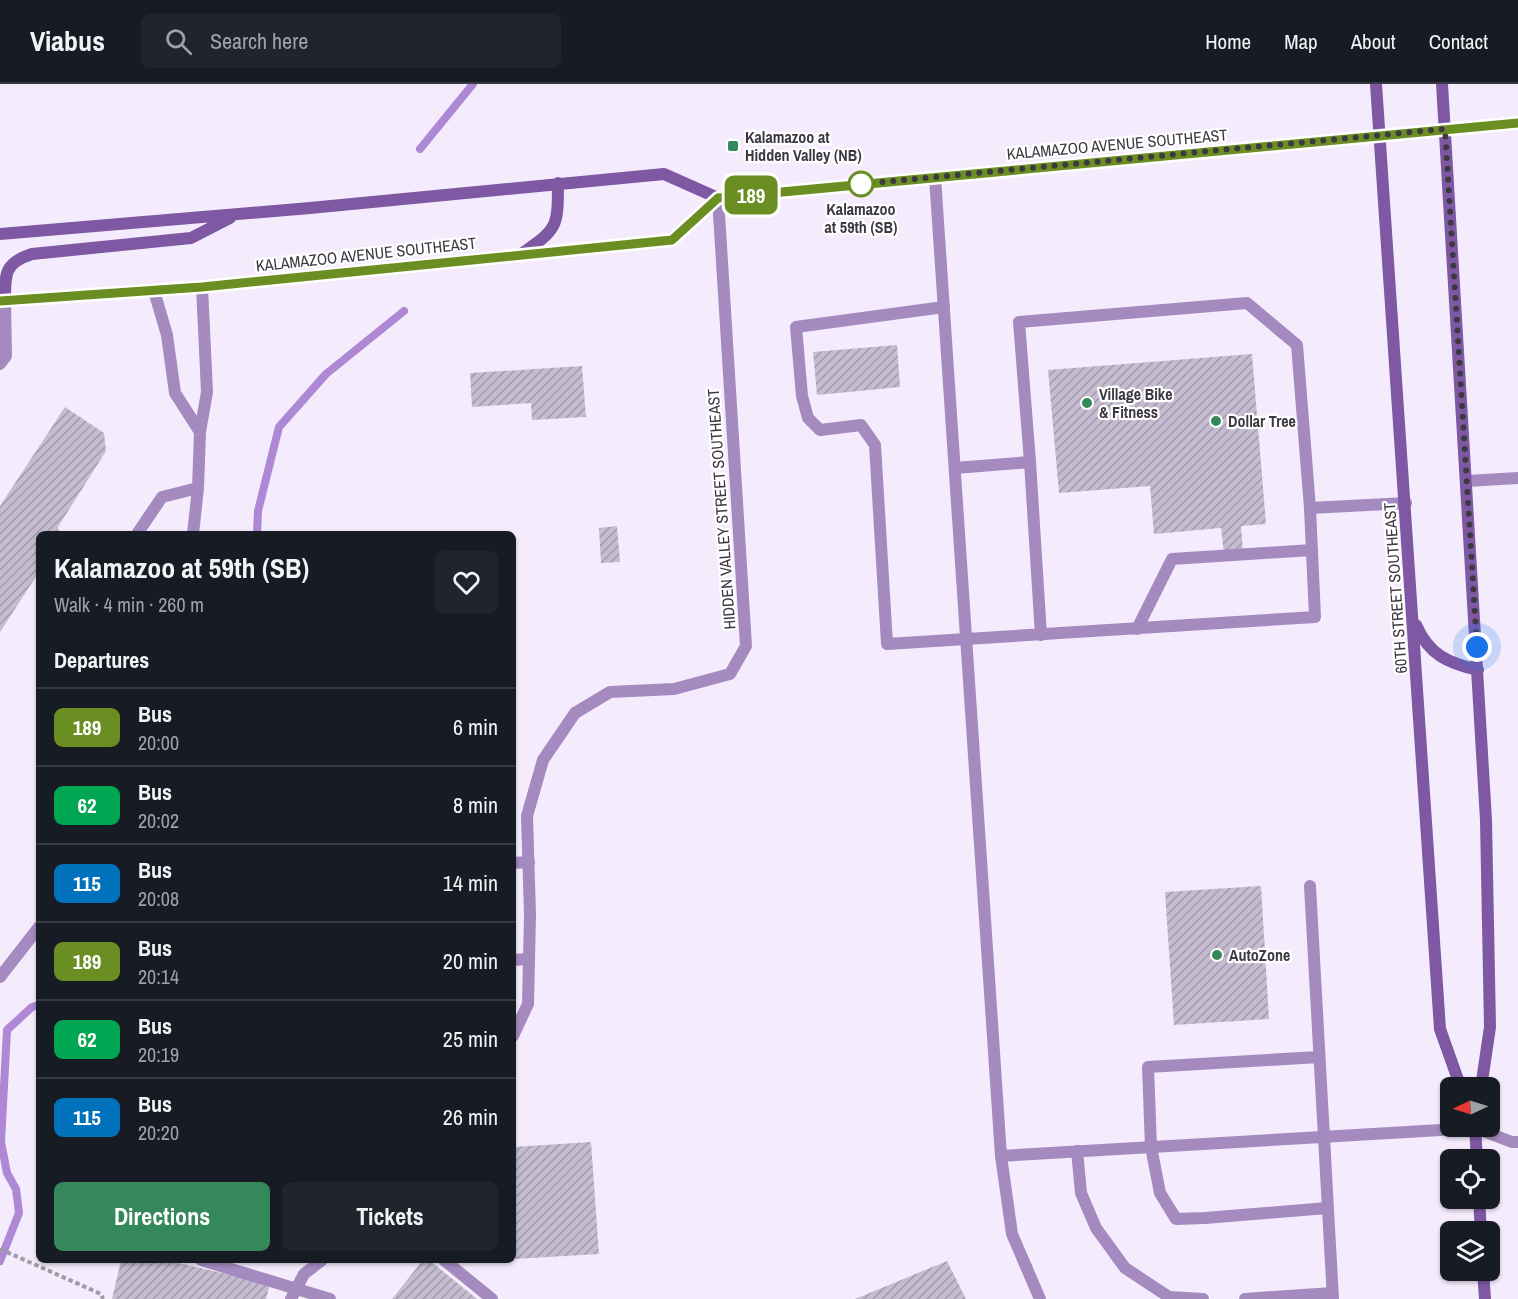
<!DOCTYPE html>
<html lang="en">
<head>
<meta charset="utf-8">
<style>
  :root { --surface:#171b24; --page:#20242c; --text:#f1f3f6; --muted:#9ea1a6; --line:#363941; --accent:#34885a }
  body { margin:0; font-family:"Archivo Narrow",sans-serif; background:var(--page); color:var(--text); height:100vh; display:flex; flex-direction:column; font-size:22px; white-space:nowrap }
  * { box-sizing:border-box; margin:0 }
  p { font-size:20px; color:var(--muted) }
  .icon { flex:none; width:33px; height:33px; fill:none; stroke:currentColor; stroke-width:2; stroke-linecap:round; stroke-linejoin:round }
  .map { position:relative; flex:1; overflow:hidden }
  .panel { position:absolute; left:36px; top:447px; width:480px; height:732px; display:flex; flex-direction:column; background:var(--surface); border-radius:9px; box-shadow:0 2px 4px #0004 }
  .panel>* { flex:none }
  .badge { padding:0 12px; border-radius:9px; font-size:21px; line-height:39px }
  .needle { width:39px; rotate:266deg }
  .buttons { position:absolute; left:1440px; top:993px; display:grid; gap:12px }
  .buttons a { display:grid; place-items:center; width:60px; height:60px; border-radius:9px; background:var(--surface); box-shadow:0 2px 4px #0004; font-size:30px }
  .you { position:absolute; width:30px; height:30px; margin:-15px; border:4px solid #fff; border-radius:50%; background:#1a73e8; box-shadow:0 0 0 9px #1a73e833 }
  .map>.badge { position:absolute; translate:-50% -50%; box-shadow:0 0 0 3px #fff }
  h2 { padding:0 18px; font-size:22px; line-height:54px }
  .round { display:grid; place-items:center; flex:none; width:63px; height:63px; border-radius:9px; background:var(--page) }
  .overview { display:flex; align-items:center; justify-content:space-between; height:102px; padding:0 18px }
  h1 { font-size:28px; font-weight:800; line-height:45px }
  .button { display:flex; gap:12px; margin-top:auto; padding:12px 18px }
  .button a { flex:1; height:69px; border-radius:9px; background:var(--accent); color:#fff; font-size:24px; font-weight:800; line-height:69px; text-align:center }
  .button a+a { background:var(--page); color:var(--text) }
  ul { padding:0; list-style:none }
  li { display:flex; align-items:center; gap:18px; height:78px; padding:0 18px; border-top:2px solid var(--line) }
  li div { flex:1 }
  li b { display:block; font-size:22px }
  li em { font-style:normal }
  li .badge { min-width:66px; font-weight:700; text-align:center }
  header { display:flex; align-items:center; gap:36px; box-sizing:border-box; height:84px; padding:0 30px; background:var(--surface); border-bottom:2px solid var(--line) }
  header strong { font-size:28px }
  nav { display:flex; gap:33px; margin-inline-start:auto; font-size:21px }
  .search { width:420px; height:54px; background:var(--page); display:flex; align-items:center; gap:15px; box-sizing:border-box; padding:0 21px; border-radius:9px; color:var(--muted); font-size:22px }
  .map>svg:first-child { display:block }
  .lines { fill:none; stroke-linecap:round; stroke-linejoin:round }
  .stream { stroke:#ae87d5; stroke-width:8 }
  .building { fill:url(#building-hatch) }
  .path { stroke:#a09aa6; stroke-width:4; stroke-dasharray:4.5 3; stroke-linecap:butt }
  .lane { stroke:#a48abf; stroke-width:12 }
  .street { stroke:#a48abf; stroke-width:12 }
  .secondary { stroke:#7f58a4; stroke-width:12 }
  .line-casing { stroke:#fff; stroke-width:14 }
  .line { stroke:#6b8e23; stroke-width:9 }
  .walk { stroke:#3d3941; stroke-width:6; stroke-dasharray:0 10.8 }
  .poi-dot { fill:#34885a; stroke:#fff; stroke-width:2 }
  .stop-dot { fill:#fff; stroke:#6b8e23; stroke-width:3 }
  .labels { text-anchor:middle; stroke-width:4.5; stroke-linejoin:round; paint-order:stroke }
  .poi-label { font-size:16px; font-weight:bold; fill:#3d3941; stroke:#fff; text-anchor:start }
  .street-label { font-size:16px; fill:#3d3941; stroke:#fff }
  .stop-label { font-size:16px; font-weight:bold; fill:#3d3941; stroke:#fff }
</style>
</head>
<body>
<header>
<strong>Viabus</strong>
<div class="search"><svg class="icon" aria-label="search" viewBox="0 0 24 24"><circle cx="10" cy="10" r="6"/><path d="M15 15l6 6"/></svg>Search here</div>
<nav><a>Home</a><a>Map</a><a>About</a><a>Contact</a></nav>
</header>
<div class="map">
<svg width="1518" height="1215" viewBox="0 0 1518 1215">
  <defs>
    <pattern id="building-hatch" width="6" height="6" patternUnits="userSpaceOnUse" patternTransform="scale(1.5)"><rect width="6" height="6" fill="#c5bcd1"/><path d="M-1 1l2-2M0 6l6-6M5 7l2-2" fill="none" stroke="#a19aab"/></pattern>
  </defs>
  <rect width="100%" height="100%" fill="#f4ecfd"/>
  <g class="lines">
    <path class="stream" d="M420,65L473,0
      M257,450L258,427L279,343L326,290L404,227
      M0,1177L19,1129L16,1105L7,1089L1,1058L7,946L32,923L39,921"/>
  </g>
  <path class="building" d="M897,261L900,303L817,311L813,268Z
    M1252,270L1266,440L1241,442L1243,468L1224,470L1221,444L1154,450L1150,402L1059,409L1048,286Z
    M582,282L586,333L532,336L531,319L472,323L470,289Z
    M65,323L104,349L106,367L58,443L59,450H39V488L0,548V422Z
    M617,442L620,478L601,479L599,444Z
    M1261,802L1269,935L1174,941L1165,808Z
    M591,1058L599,1170L515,1175L513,1142V1063Z
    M121,1176H165L270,1200L266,1215H112Z
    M423,1176H429L477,1215H392Z
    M947,1177L966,1215H855Z"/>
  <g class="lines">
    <path class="path" d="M0,1165L101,1210L103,1215"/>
    <path class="lane" d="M154,207L167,251L175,309L200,348
      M944,223L796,243L802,312L808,334L820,346L861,341L875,361L887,560L1315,533L1310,424L1297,261L1247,219L1019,238L1030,378L955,384
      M0,280L6,272L5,217
      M1030,378L1041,551
      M1467,397L1518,394
      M1310,424L1406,419
      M137,450L162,413L198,404
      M193,450L198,404L200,348L207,308L202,203
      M1137,545L1172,475L1312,466
      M513,779L529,778
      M1310,802L1333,1215
      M513,876L529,875
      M0,893L39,843
      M1319,973L1148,983L1151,1063L1160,1109L1176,1135L1205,1134L1327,1124
      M1475,1044L1512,1058H1518
      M1077,1067L1081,1109L1096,1144L1125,1184L1169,1213L1203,1215
      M1001,1072L1012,1150L1040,1215
      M201,1176L330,1215
      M444,1176L492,1215
      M1245,1215L1332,1209"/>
    <path class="street" d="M935,93L1001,1072L1475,1044
      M513,952L528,920L530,831L527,732L543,676L575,629L610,608L674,605L730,590L746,562L718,114
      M291,1215L304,1190L322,1176"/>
    <path class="secondary" d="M1376,0L1440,945L1461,1004
      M1442,0L1486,736L1490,943L1481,1004
      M0,150L310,124L664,90L718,114L1518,39
      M520,171C557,145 558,145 558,99
      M0,217L202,203L672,156L718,114
      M5,217C5,190 4,179 32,170L191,154L230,134
      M1416,541C1429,571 1448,579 1478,586
      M1475,1042L1477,1076
      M1479,1114L1481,1148
      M1483,1186L1485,1215"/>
  </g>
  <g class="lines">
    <g class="line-casing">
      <path id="line" d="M0,217L202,203L672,156L718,114L1518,39"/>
    </g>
    <use href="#line" class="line"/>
    <path class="walk" d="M861,100L1445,45L1477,563"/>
  </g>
  <g class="poi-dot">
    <rect x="727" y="56" width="12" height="12" rx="3"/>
    <circle cx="1087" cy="319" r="6"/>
    <circle cx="1216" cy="337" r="6"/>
    <circle cx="1217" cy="871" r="6"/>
  </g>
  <circle class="stop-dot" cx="861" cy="100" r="12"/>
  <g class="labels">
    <g class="poi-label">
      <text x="745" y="59">Kalamazoo at<tspan x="745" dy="18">Hidden Valley (NB)</tspan></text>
      <text x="1099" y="316">Village Bike<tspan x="1099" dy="18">&amp; Fitness</tspan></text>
      <text x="1228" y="343">Dollar Tree</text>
      <text x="1229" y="877">AutoZone</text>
    </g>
    <g class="street-label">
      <text transform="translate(1117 60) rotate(-5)" y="6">KALAMAZOO AVENUE SOUTHEAST</text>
      <text transform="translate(366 170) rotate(-6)" y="6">KALAMAZOO AVENUE SOUTHEAST</text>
      <text transform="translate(721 425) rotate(-94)" y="6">HIDDEN VALLEY STREET SOUTHEAST</text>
      <text transform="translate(1395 504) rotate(-94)" y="6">60TH STREET SOUTHEAST</text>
    </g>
    <g class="stop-label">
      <text x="861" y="131">Kalamazoo<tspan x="861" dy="18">at 59th (SB)</tspan></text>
    </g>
  </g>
</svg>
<div class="buttons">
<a><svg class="needle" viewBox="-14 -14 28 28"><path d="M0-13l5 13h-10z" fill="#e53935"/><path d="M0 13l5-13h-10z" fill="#9ea1a6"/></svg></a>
<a><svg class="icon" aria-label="locate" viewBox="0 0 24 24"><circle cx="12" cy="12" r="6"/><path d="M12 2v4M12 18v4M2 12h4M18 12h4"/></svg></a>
<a><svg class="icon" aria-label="layers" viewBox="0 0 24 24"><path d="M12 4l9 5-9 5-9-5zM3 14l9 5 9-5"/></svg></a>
</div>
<div class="you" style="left:1477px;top:563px"></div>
<b class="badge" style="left:751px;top:111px;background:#6b8e23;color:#fff">189</b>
<section class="panel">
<div class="overview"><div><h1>Kalamazoo at 59th (SB)</h1><p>Walk · 4 min · 260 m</p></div><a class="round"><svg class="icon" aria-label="heart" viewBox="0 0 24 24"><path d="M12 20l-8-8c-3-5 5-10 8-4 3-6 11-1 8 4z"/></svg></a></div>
<h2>Departures</h2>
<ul>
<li><span class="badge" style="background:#6b8e23;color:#fff">189</span><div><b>Bus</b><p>20:00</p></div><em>6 min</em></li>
<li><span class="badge" style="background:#00a651;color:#fff">62</span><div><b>Bus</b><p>20:02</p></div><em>8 min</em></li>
<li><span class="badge" style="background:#0072bc;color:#fff">115</span><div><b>Bus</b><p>20:08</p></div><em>14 min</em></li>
<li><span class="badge" style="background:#6b8e23;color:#fff">189</span><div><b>Bus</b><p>20:14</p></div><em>20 min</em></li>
<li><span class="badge" style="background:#00a651;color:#fff">62</span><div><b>Bus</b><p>20:19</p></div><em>25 min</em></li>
<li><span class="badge" style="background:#0072bc;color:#fff">115</span><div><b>Bus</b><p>20:20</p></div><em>26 min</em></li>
</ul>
<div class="button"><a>Directions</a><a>Tickets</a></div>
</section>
</div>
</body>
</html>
